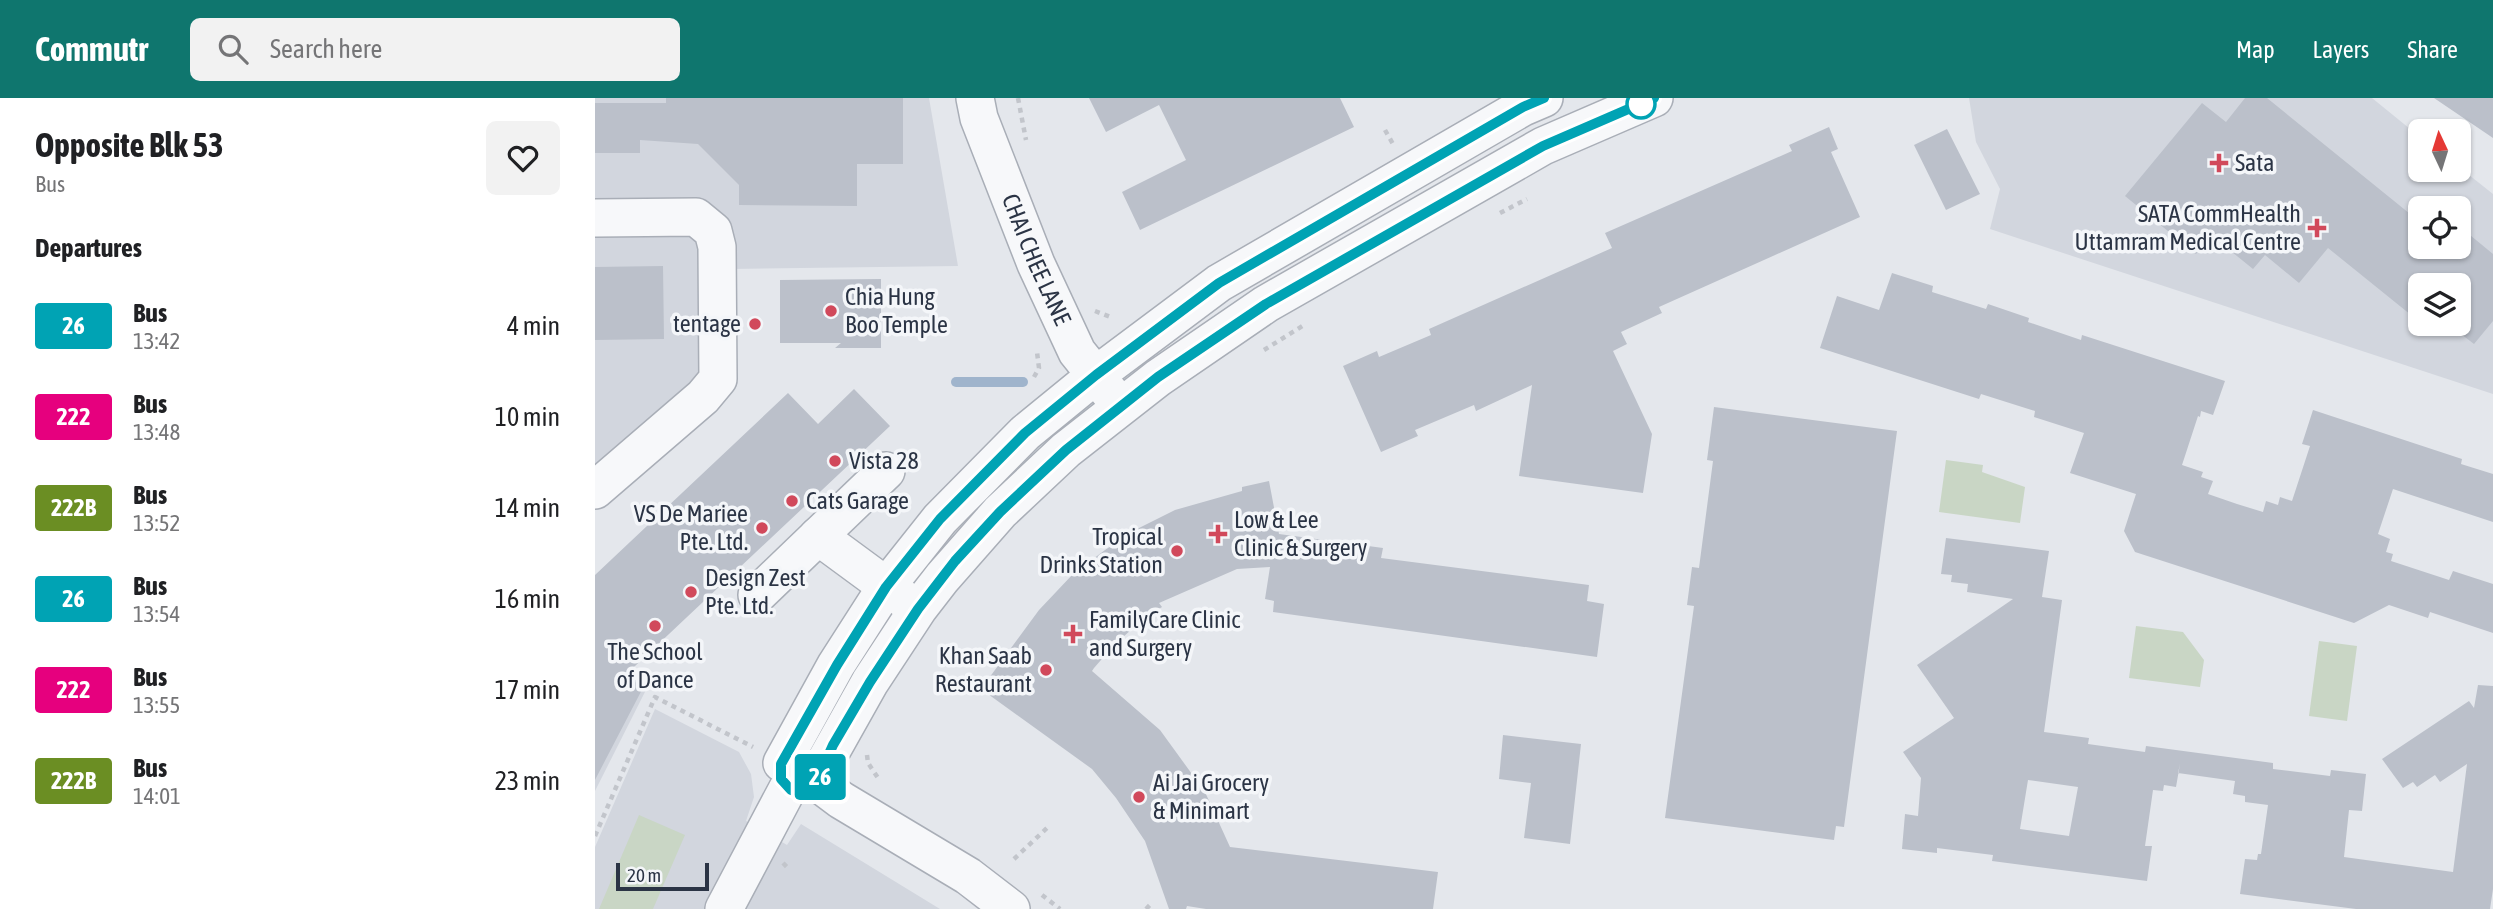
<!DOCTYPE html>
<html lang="en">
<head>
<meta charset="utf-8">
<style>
  :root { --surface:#fff; --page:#f2f2f2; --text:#202124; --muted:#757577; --accent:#0f766e }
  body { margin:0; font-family:"Asap Condensed",sans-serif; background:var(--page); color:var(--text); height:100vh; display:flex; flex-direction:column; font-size:26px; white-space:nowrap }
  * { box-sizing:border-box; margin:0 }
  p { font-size:23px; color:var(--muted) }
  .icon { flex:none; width:38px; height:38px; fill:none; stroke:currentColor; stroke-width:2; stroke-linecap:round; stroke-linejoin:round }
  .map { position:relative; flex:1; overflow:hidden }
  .details { display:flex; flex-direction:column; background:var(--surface); width:595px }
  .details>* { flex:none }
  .badge { padding:0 14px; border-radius:5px; font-size:24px; line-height:46px }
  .needle { width:46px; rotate:356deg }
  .tools { position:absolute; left:1813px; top:21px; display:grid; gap:14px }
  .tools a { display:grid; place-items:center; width:63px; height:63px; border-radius:10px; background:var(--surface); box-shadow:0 2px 5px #0004; font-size:35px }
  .scale { position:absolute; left:21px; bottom:18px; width:93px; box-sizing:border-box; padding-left:7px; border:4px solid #2b3445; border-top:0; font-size:19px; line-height:24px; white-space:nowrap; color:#2b3445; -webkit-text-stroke:5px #f4f6f9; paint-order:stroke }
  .map>.badge { position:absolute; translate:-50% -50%; box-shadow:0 0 0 4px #fff }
  h2 { padding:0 35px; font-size:26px; line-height:63px }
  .round { display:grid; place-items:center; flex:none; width:74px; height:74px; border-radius:10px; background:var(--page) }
  .summary { display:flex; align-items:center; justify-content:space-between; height:119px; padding:0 35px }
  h1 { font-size:33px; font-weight:700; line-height:52px }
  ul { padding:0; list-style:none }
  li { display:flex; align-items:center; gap:21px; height:91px; padding:0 35px }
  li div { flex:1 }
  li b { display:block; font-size:26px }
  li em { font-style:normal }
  li .badge { min-width:77px; font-weight:700; text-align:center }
  header { display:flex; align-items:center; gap:42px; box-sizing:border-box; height:98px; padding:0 35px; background:var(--accent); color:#fff }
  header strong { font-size:33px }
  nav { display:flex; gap:38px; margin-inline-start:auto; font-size:24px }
  .search { width:490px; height:63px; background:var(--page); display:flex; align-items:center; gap:18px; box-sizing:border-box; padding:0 24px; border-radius:10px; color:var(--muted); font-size:26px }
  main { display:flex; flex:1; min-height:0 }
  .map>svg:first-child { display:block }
  .built { fill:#d2d6de; fill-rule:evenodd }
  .green { fill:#c9d6c5 }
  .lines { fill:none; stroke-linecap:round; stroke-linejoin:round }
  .stream { stroke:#9fb4cc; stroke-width:10 }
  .building { fill:#bbc0ca; fill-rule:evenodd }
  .minor-casing { stroke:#a9aeb7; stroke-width:40 }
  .path { stroke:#c2c5cb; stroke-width:4.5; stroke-dasharray:5 5; stroke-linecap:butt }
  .minor { stroke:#f7f8fa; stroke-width:37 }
  .line-casing { stroke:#fff; stroke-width:16 }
  .line { stroke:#00a3b4; stroke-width:10 }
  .stop-dot { fill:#fff; stroke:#00a3b4; stroke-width:3.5 }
  .poi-dot { fill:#d1495b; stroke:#f4f6f9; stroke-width:2.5 }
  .labels { text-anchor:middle; stroke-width:7; stroke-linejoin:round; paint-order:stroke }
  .poi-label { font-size:24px; fill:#2b3445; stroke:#f4f6f9; text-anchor:start }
  .street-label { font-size:24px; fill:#2b3445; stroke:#f4f6f9 }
</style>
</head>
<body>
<header>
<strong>Commutr</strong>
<div class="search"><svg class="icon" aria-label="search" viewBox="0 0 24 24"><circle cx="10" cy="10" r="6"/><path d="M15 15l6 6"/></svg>Search here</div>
<nav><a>Map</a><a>Layers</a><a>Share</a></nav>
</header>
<main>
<section class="details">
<div class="summary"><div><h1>Opposite Blk 53</h1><p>Bus</p></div><a class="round"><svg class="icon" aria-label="heart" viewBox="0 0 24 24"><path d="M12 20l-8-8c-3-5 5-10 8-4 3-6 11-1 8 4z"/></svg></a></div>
<h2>Departures</h2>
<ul>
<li><span class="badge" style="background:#00a3b4;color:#fff">26</span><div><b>Bus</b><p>13:42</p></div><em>4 min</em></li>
<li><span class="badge" style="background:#e6007e;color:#fff">222</span><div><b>Bus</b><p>13:48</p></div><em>10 min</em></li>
<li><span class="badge" style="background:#6b8e23;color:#fff">222B</span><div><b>Bus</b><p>13:52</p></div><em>14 min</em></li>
<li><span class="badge" style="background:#00a3b4;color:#fff">26</span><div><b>Bus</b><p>13:54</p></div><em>16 min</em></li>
<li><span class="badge" style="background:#e6007e;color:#fff">222</span><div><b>Bus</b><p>13:55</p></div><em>17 min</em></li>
<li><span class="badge" style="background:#6b8e23;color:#fff">222B</span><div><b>Bus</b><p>14:01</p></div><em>23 min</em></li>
</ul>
</section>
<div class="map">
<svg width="1898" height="811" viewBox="0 0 1898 811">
  <rect width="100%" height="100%" fill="#e4e7ec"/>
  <path class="built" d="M0,0H334L363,168L136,171V282L0,403Z
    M1374,0H1777L1825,39V72H1864V69L1898,96V296L1395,131L1405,91L1381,44ZM1825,110H1864V149H1825ZM1825,187H1864V226H1825Z
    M56,582L0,693V583Z
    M60,611L144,654L156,676L159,699L151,723L192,747L206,726L345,811H0V749Z"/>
  <path class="green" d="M1351,362L1388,367L1387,374L1430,389L1425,425L1344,414Z
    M1541,528L1588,534L1609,562L1605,589L1534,580Z
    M1724,543L1762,548L1752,623L1714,618Z
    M44,717L90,737L58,811H4Z"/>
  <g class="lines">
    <path class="stream" d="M361,284H428"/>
  </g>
  <path class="building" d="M71,0H308V66H262V108L144,107V87L103,46L45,42V55H0V5H71Z
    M494,0H745L759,29L545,132L527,94L591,62L564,7L511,34Z
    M1650,0H1672L1825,124V149H1855L1864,156V128L1898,156V223L1879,246L1853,226H1864V187H1825V205L1816,217L1733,150L1704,185L1670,157L1658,171L1616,137L1601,156L1530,98L1607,5L1631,24Z
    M1839,0H1898V40Z
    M1234,29L1243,51L1236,54L1265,119L1064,209L1067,215L1026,234L1032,246L1018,253L1057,336L1048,395L924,378L937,287L881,313L879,307L820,332L823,338L786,354L748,268L782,253L784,259L836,237L834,231L1017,150L1010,135L1197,53L1194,47Z
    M1352,31L1385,96L1351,112L1319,47Z
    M68,168L69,241L0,242V169Z
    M1297,175L1338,188L1337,194L1391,211L1393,206L1434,220L1433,224L1486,242L1487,237L1630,283L1618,317L1606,313L1605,319L1603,318L1587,367L1608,374L1606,379L1618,383L1613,396L1642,406L1668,414L1671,403L1683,407L1685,399L1697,403L1715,348L1707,346L1718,312L1867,361L1866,366L1898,376V424L1798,391L1783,436L1795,441L1791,454L1798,456L1796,463L1854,482L1858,473L1898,486V535L1835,514L1833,520L1794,507L1759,525L1540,454L1529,433L1541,396L1475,375L1489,335L1439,319L1440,313L1386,296L1384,301L1225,250L1242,198L1284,212Z
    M286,181V250H240L246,245H185V182Z
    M259,291L295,328L22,585L51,584L0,682V477L193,295L223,326Z
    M1119,309L1302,333L1249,729L1241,728L1239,742L1070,720L1099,508L1092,507L1097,469L1104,470L1118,363L1112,362Z
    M674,383L684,436L788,450L786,460L994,487L992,503L1009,506L1002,559L678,514L679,503L670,501L675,469L642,471L564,505L567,509L552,518L520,546L499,570L497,573L565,632L610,694L635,749L843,774L838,811H611L592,808L591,811H574L550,743L521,700L497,671L386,591L444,512L478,476L510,452L544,430L580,412L647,393V389Z
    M1351,440L1454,453L1447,499L1467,502L1449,634L1494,640L1493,646L1550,654L1551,648L1678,665V671L1735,678L1736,672L1771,676L1767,713L1754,712L1749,759L1858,774L1872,666L1845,684L1840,677L1822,689L1818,684L1808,690L1787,661L1874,603L1879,610L1883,587L1898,588V791L1895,811H1761L1645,796L1650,761L1662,762L1663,756H1666L1673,707L1650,704V698L1638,696L1640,683L1583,675L1585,666L1581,689L1569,687L1568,693L1558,692L1550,748H1557L1552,783L1397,763L1398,757L1342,750V755L1307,751L1310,716L1323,718L1326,680L1308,654L1359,620L1322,567L1418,501L1372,494L1373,486L1356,484L1357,477L1346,476ZM1433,682L1483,689L1474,738L1425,731Z
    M908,637L986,646L975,746L929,740L936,685L904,681Z"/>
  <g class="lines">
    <g class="minor-casing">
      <g id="minor">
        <path id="s1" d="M380,0L384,20L441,166L482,254L515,295"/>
        <path d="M0,120L101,119L118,133L122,149L123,281L108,299L0,392"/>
        <path d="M223,438L310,502"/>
        <path d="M162,497L291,373"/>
        <path d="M187,665L241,567L291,489L345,421L430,335L501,277L624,185L928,9L949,0"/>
        <path d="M225,673L275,584L323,511L347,480L405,414L471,352L563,280L671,206L948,48L1059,0"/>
        <path d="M222,684L246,702L373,778L416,811"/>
        <path d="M129,811L193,690"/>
      </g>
    </g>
    <path class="path" d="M423,0L431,42
      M790,32L798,46
      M905,115L932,101
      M500,213L518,220
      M669,252L709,227
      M439,279L444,270L442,254
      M272,657L273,665L285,683
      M0,738L60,599L158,649
      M419,761L452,730
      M188,765L195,772
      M447,797L465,811
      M551,811L557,805"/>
    <use href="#minor" class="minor"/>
  </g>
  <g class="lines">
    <g class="line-casing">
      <path id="line" d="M949,0L928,9L624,185L501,277L430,335L345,421L291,489L242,567L186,666V681L196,692L209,694L219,689L238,647L275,584L323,511L360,463L405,414L471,352L563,279L671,206L948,48L1059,0"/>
    </g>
    <use href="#line" class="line"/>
  </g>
  <circle class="stop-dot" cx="1046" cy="6" r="14"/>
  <g class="poi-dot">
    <path d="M1620.5 54.5h7v7h7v7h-7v7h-7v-7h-7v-7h7z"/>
    <path d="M1718.5 119.5h7v7h7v7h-7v7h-7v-7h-7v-7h7z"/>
    <circle cx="236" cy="213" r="7"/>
    <circle cx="160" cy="226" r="7"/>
    <circle cx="240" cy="363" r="7"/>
    <circle cx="197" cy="403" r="7"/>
    <circle cx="167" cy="430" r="7"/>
    <path d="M619.5 425.5h7v7h7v7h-7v7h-7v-7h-7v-7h7z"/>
    <circle cx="582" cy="453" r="7"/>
    <circle cx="96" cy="494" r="7"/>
    <circle cx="60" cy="528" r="7"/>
    <path d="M474.5 525.5h7v7h7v7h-7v7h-7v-7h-7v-7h7z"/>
    <circle cx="451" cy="572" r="7"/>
    <circle cx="544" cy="699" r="7"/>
  </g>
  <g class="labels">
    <g class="poi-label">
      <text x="1640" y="73">Sata</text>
      <text x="1706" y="124" text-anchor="end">SATA CommHealth<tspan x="1706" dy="28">Uttamram Medical Centre</tspan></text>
      <text x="250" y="207">Chia Hung<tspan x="250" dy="28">Boo Temple</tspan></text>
      <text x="146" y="234" text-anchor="end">tentage</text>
      <text x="254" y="371">Vista 28</text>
      <text x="211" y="411">Cats Garage</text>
      <text x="153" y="424" text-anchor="end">VS De Mariee<tspan x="153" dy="28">Pte. Ltd.</tspan></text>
      <text x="639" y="430">Low &amp; Lee<tspan x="639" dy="28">Clinic &amp; Surgery</tspan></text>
      <text x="568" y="447" text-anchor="end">Tropical<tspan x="568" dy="28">Drinks Station</tspan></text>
      <text x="110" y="488">Design Zest<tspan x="110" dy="28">Pte. Ltd.</tspan></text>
      <text x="494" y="530">FamilyCare Clinic<tspan x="494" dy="28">and Surgery</tspan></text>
      <text x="60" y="562" text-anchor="middle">The School<tspan x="60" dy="28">of Dance</tspan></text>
      <text x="437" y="566" text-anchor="end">Khan Saab<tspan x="437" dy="28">Restaurant</tspan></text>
      <text x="558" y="693">Ai Jai Grocery<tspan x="558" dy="28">&amp; Minimart</tspan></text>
    </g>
    <g class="street-label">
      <text dy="8" stroke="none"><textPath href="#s1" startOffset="173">CHAI CHEE LANE</textPath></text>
    </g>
  </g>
</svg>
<div class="tools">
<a><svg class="needle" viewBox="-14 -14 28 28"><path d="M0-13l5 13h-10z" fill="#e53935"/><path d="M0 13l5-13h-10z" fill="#757577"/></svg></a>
<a><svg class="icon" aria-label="locate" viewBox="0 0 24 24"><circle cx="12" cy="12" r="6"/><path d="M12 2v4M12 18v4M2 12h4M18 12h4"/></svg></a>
<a><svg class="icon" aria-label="layers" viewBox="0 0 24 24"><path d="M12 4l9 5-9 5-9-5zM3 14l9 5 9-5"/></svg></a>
</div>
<div class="scale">20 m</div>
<b class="badge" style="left:225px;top:679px;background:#00a3b4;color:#fff">26</b>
</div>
</main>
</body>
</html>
